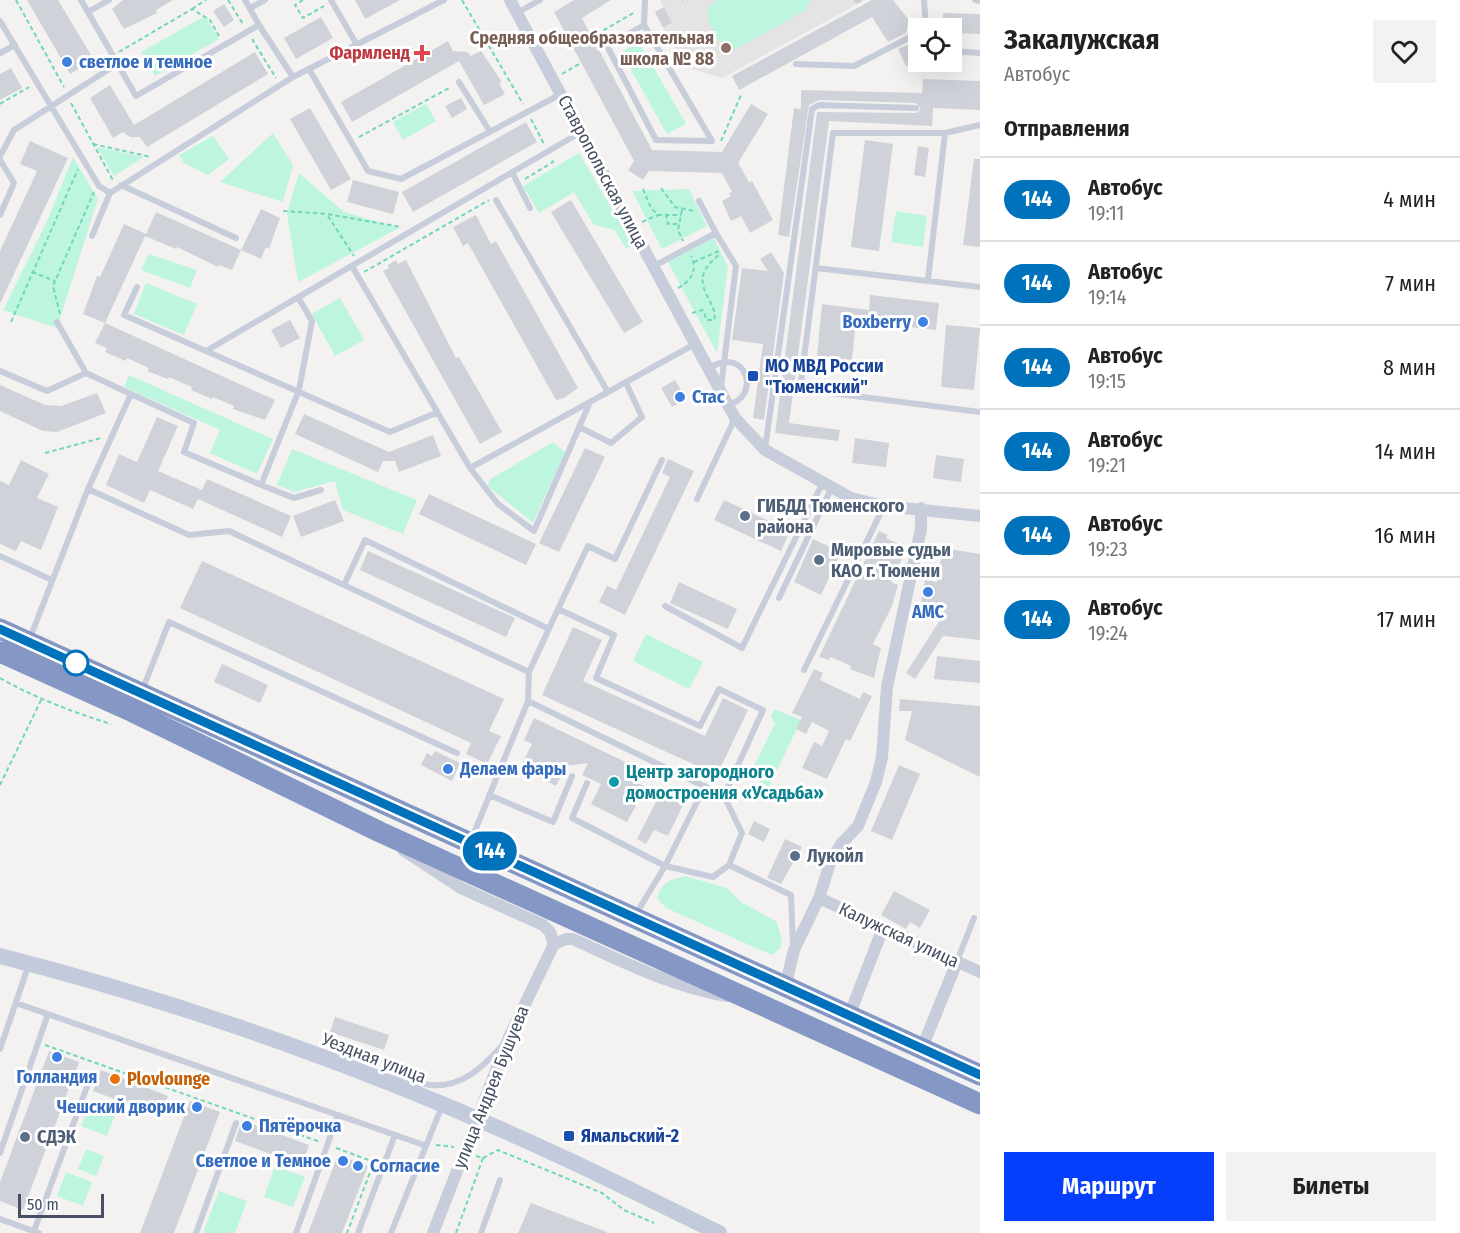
<!DOCTYPE html>
<html lang="ru">
<head>
<meta charset="utf-8">
<style>
  :root { --surface:#fff; --page:#f2f2f2; --text:#222; --muted:#767676; --line:#e0e0e0; --accent:#053ffb }
  body { margin:0; font-family:"Fira Sans Condensed",sans-serif; background:var(--page); color:var(--text); height:100vh; display:flex; flex-direction:column; font-size:22px; white-space:nowrap }
  * { box-sizing:border-box; margin:0 }
  p { font-size:20px; color:var(--muted) }
  .icon { flex:none; width:33px; height:33px; fill:none; stroke:currentColor; stroke-width:2; stroke-linecap:round; stroke-linejoin:round }
  .map { position:relative; flex:1; overflow:hidden }
  .sheet { display:flex; flex-direction:column; background:var(--surface); width:480px }
  .sheet>* { flex:none }
  .badge { padding:0 12px; border-radius:20px; font-size:21px; line-height:39px }
  .fabs { position:absolute; left:908px; top:18px; display:grid; gap:12px }
  .fabs a { display:grid; place-items:center; width:54px; height:54px; border-radius:0px; background:var(--surface); box-shadow:0 6px 24px #0002; font-size:30px }
  .scale { position:absolute; left:18px; bottom:15px; width:86px; box-sizing:border-box; padding-left:6px; border:3px solid #474f62; border-top:0; font-size:16px; line-height:21px; white-space:nowrap; color:#474f62; -webkit-text-stroke:4px #fff; paint-order:stroke }
  .map>.badge { position:absolute; translate:-50% -50%; box-shadow:0 0 0 3px #fff }
  h2 { padding:0 24px; font-size:22px; line-height:54px }
  .round { display:grid; place-items:center; flex:none; width:63px; height:63px; border-radius:0px; background:var(--page) }
  .summary { display:flex; align-items:center; justify-content:space-between; height:102px; padding:0 24px }
  h1 { font-size:28px; font-weight:700; line-height:45px }
  .button { display:flex; gap:12px; margin-top:auto; padding:12px 24px }
  .button a { flex:1; height:69px; border-radius:0px; background:var(--accent); color:#fff; font-size:24px; font-weight:700; line-height:69px; text-align:center }
  .button a+a { background:var(--page); color:var(--text) }
  ul { padding:0; list-style:none }
  li { display:flex; align-items:center; gap:18px; height:84px; padding:0 24px; border-top:2px solid var(--line) }
  li div { flex:1 }
  li b { display:block; font-size:22px }
  li em { font-style:normal }
  li .badge { min-width:66px; font-weight:700; text-align:center }
  main { display:flex; flex:1; min-height:0 }
  .map>svg:first-child { display:block }
  .education { fill:#e5e3e3 }
  .green { fill:#bdf5de }
  .building { fill:#d0d2d9 }
  .lines { fill:none; stroke-linecap:round; stroke-linejoin:round }
  .path { stroke:#70d7b9; stroke-width:2; stroke-dasharray:4.5 3; stroke-linecap:butt }
  .lane { stroke:#c7cdda; stroke-width:6 }
  .street { stroke:#c7cdda; stroke-width:12 }
  .secondary { stroke:#c2cadc; stroke-width:16 }
  .highway { stroke:#8497c5; stroke-width:21 }
  .line-casing { stroke:#fff; stroke-width:14 }
  .line { stroke:#0072bc; stroke-width:9 }
  .education-dot { fill:#8d6e63; stroke:#fff; stroke-width:2 }
  .health-dot { fill:#e0444e; stroke:#fff; stroke-width:2 }
  .shop-dot { fill:#3f7fe0; stroke:#fff; stroke-width:2 }
  .transit-dot { fill:#1a4fb4; stroke:#fff; stroke-width:2 }
  .service-dot { fill:#5c6f8a; stroke:#fff; stroke-width:2 }
  .stop-dot { fill:#fff; stroke:#0072bc; stroke-width:3 }
  .culture-dot { fill:#0f9aa8; stroke:#fff; stroke-width:2 }
  .food-dot { fill:#e8710a; stroke:#fff; stroke-width:2 }
  .labels { text-anchor:middle; stroke-width:6; stroke-linejoin:round; paint-order:stroke }
  .education-label { font-size:18px; font-weight:bold; fill:#785e54; stroke:#fff; text-anchor:end }
  .health-label { font-size:18px; font-weight:bold; fill:#be3a42; stroke:#fff; text-anchor:end }
  .shop-label { font-size:18px; font-weight:bold; fill:#366cbe; stroke:#fff; text-anchor:start }
  .street-label { font-size:18px; fill:#474f62; stroke:#fff }
  .transit-label { font-size:18px; font-weight:bold; fill:#164399; stroke:#fff; text-anchor:start }
  .service-label { font-size:18px; font-weight:bold; fill:#4e5e75; stroke:#fff; text-anchor:start }
  .culture-label { font-size:18px; font-weight:bold; fill:#0d838f; stroke:#fff; text-anchor:start }
  .food-label { font-size:18px; font-weight:bold; fill:#c56008; stroke:#fff; text-anchor:start }
</style>
</head>
<body>
<main>
<div class="map">
<svg width="980" height="1233" viewBox="0 0 980 1233">
  <rect width="100%" height="100%" fill="#f4f2f1"/>
  <path class="education" d="M660,0H865L722,78L687,68L663,28L672,23Z"/>
  <path class="green" d="M717,0H810L806,10L736,49C719,49 708,25 707,10Z
    M205,16L219,39L155,76L141,52Z
    M639,42L686,124L667,134L621,52Z
    M426,104L436,121L403,140L393,122Z
    M273,133L293,165L283,202L220,182Z
    M213,136L229,159L208,175L184,163L179,155Z
    M97,147L144,157L114,176Z
    M579,153L633,245L626,249L615,230L594,225L574,192L539,213L523,186Z
    M73,157L98,199L57,328L3,310L47,221Z
    M299,173L344,212L399,228L298,282L287,213Z
    M689,189L707,226L662,249L632,191Z
    M896,211L927,216L923,247L891,242Z
    M714,238L728,267L717,353L668,262Z
    M149,254L197,270L190,288L141,270Z
    M146,283L197,304L184,335L134,314Z
    M340,298L364,340L335,356L312,314Z
    M129,375L273,439L257,474L210,453L220,430L124,387Z
    M553,442L565,452L533,523L488,486L489,480Z
    M292,449L417,500L403,534L343,510L335,481L294,492L277,485Z
    M646,634L703,662L689,689L633,661Z
    M774,709L801,720L769,787L749,776L775,723L771,716Z
    M685,876L727,888L741,902L776,921L782,939L780,949L772,955L666,908L657,898C662,882 669,880 685,876Z
    M91,1100L117,1110L107,1136L81,1126Z
    M86,1149L104,1156L96,1176L78,1169Z
    M275,1166L305,1177L293,1207L264,1197Z
    M66,1172L92,1182L83,1206L57,1196Z
    M219,1191L247,1201L235,1233H203Z"/>
  <path class="building" d="M27,0H58L94,60L70,74Z
    M123,0H173L156,10L157,13L124,29L112,9Z
    M355,0H400L365,19Z
    M574,0H611L582,18L652,150L722,152L751,104L768,114L738,163L749,182L752,181L773,220L750,233L741,216L731,221L722,201L731,196L729,193L732,192L722,173L649,171L643,180L628,170L634,161L554,12Z
    M872,0H893L909,20L906,33L888,42L872,17L739,90L732,76Z
    M224,4L234,20L224,27L213,11Z
    M664,7L672,23L663,28L655,12Z
    M943,13L980,14V34L951,33V28H942Z
    M321,17L333,38L296,59L284,38Z
    M448,41L453,51L467,52L471,56L481,51L502,82L499,83L505,94L484,105L459,61L352,122L341,102Z
    M912,43L918,60L906,66L898,49Z
    M255,52L268,74L147,147L140,137H130L123,132L113,138L90,98L110,85L134,125Z
    M11,68L22,88L0,100V74Z
    M923,79L980,81V110L933,108L932,126L829,121L789,423L840,430L838,441L775,433L817,112L916,113L921,109L916,103L819,100L809,105L789,237L778,235L794,108L801,109V90L922,93Z
    M461,98L467,109L452,118L445,106Z
    M310,108L351,179L331,190L290,119Z
    M526,122L537,142L413,212L402,192Z
    M865,140L893,144L879,251L851,247Z
    M30,141L68,158L0,304V251L37,171L20,164Z
    M918,146L929,148L925,177L914,175Z
    M974,159H980V247L963,245Z
    M353,180L399,192L393,214L347,202Z
    M571,200L643,322L624,333L551,212Z
    M261,209L280,218L269,249L266,247L261,259L241,250Z
    M156,212L241,250L232,270L219,265L218,267L177,247L176,249L145,236Z
    M476,215L491,244L496,241L578,388L564,398L556,400L468,243L463,246L453,227Z
    M124,224L146,234L105,323L83,314L97,276L100,277Z
    M771,252L784,273L764,420L753,418L763,344L732,340L742,268L768,271L760,259Z
    M396,260L398,264L406,260L456,358L459,357L502,432L480,444L383,271L389,268L388,265Z
    M870,295L939,303L936,330L856,321L851,370L816,367L822,304L869,310Z
    M290,320L300,338L281,348L271,330Z
    M105,323L275,400L265,420L233,409L234,406L213,397L212,399L191,390L192,387L169,377L168,379L147,371L149,368L127,358L126,361L105,352L107,348L95,343Z
    M946,325L980,328L974,390L941,387Z
    M675,380L686,399L672,407L661,388Z
    M0,385L45,405L61,406L97,393L106,413L57,432L43,431L0,411Z
    M304,414L389,452L433,435L441,456L399,472L395,461H383L378,472L295,434Z
    M157,417L178,426L158,471L202,490L207,479L291,516L282,537L198,499L193,509L150,490L144,503L106,485L119,454L137,462Z
    M855,438L889,443L886,467L852,463Z
    M585,448L605,457L559,552L539,543Z
    M936,455L964,459L961,482L933,478Z
    M668,459L694,471L625,615L599,602L607,586L616,590L670,477L662,473Z
    M21,460L49,474L37,498L58,507L41,550L21,541L16,551L0,544V481L9,485Z
    M429,494L536,544L526,565L419,514Z
    M335,500L344,521L301,537L293,516Z
    M724,500L790,531L781,551L714,520Z
    M879,531L888,535L886,538L907,548L891,582L898,585L892,606L873,644L881,648L874,678L850,669L851,666L831,657L829,660L819,657Z
    M813,539L841,552L821,595L794,582Z
    M943,548L980,554V640L943,636L915,679L906,673L942,617L931,615L933,604L921,602L925,580L937,582Z
    M368,551L515,618L506,637L360,570Z
    M202,561L504,699L489,731L501,736L487,764L466,754L471,743L180,608Z
    M679,582L737,609L728,629L670,603Z
    M573,627L602,640L583,681L705,736L723,698L748,710L717,775L542,695Z
    M937,656L980,661V683L934,679Z
    M222,664L268,685L260,703L214,682Z
    M814,669L823,673L820,680L860,699L863,692L872,696L850,741L846,739L827,779L802,768L814,742L822,746L829,731L812,722L806,734L796,729L802,717L792,713Z
    M900,699L980,706V777L905,740L912,711H899Z
    M534,718L638,768L632,780L646,787L627,822L591,804L601,784L582,775L588,763L566,766L556,786L520,768L532,744L524,740Z
    M435,751L460,763L452,781L421,765L427,753L432,756Z
    M899,765L920,774L892,840L871,831Z
    M660,794L683,805L668,836L654,830L646,844L637,839Z
    M754,821L770,829L764,842L748,834Z
    M785,839L802,847L781,884L767,878Z
    M894,891L930,910L920,928L910,922L906,929L881,915Z
    M335,1017L389,1035L384,1050L330,1032Z
    M49,1051L79,1062L23,1210L0,1201V1182Z
    M101,1070L168,1096L161,1116L93,1091Z
    M190,1101L220,1112L174,1233H140Z
    M242,1120L309,1145L302,1166L235,1141Z
    M338,1155L368,1166L342,1233H308Z
    M531,1203L607,1232L606,1233H518Z"/>
  <g class="lines">
    <path class="path" d="M16,0L64,87
      M228,0L243,24
      M303,0L295,5L303,18L324,6
      M462,0L523,104
      M682,0H683
      M192,9L206,0
      M252,39L276,78
      M600,41L597,34L635,12
      M119,52L192,9L210,20L220,38
      M562,74L581,63
      M71,103L114,182
      M0,104L29,87
      M531,119L544,144
      M359,137L451,87
      M721,141L741,95
      M93,144L151,157
      M525,179L553,162L552,160
      M661,188L675,207L694,211
      M643,189L651,208L658,215H681
      M682,210L678,230L683,241
      M283,211L327,214L401,227
      M666,214L668,224H678
      M328,216L354,256
      M642,222L658,215
      M694,262L719,251
      M32,272L55,281
      M364,272L489,200
      M678,288C691,281 698,271 691,256
      M692,313L703,310L707,320H714C720,301 682,283 719,255
      M60,314L53,286L94,192
      M11,322L78,169
      M45,453L101,438
      M0,678C35,698 73,712 111,724
      M0,785L42,698
      M45,1045L320,1142
      M436,1145L454,1147
      M336,1148L374,1162L347,1233
      M483,1158L498,1150L602,1193L624,1210L654,1223
      M456,1233L483,1158L476,1156"/>
    <path class="lane" d="M81,0L136,96L259,25L293,77
      M245,0L259,25
      M331,0L357,45
      M857,0H858
      M924,0L926,28
      M975,0L980,1
      M250,8L265,0
      M88,12L109,0
      M517,13L540,0
      M0,21L99,186L110,193L293,77L444,0
      M644,25L607,46L656,140L712,141L644,25L645,0
      M951,51L980,53
      M0,53L15,45
      M796,64L854,66L918,33
      M309,69L368,171L401,179L561,94
      M459,82L489,130
      M980,125L945,133H833L800,389L980,412
      M0,156L14,130L117,64
      M0,160L14,183L0,215
      M512,172L530,208
      M121,185L236,238
      M496,200L608,392
      M716,233L736,266L721,387
      M92,236L110,193
      M352,266L470,468L498,504L534,531L590,402
      M654,266L716,233L699,201
      M816,268L980,287
      M928,280L945,133
      M137,287L124,315L390,432L436,413
      M57,322L86,373
      M206,351L581,132
      M709,368C748,344 761,399 728,404
      M0,371L47,391L86,373L131,394
      M579,427L611,443L642,417L626,383
      M765,449L812,109L819,105L916,108
      M470,468L695,344
      M261,485L294,498L321,490
      M88,489L189,535L229,531L529,672
      M697,499L735,418
      M0,556L52,580
      M344,585L365,540L549,629
      M779,598L831,489
      M665,606L742,648L822,484
      M558,609L588,546L615,559L662,460
      M30,638L88,489L131,394L194,423L184,452L261,485L299,390L312,321L298,297
      M804,670L884,506
      M142,691L169,622L457,753
      M528,701L724,796
      M587,783L572,818L665,866L705,786
      M489,795L553,822L572,776
      M472,838L528,701L529,672L558,609L614,635L596,678L700,726L719,689L763,710L724,796L742,833L729,865L713,877L665,866L636,914
      M729,865L791,895L793,944
      M957,961L974,918
      M16,1003L424,1145
      M0,1049L29,964
      M394,1078C407,1079 418,1083 430,1085C461,1088 482,1068 501,1047
      M0,1153L48,1014
      M0,1219L39,1233
      M34,1231L92,1073
      M196,1233L236,1123
      M296,1233L338,1115
      M358,1233L395,1135
      M391,1233L442,1106
      M481,1233L500,1180"/>
    <path class="street" d="M510,0L735,418L765,450L851,498L884,506L980,516
      M403,850L461,888L543,925L550,932L554,944
      M819,898L980,972
      M554,944L566,939H573C623,962 673,987 727,996
      M785,988L794,950L819,898L830,863L841,844L858,826L876,782L882,757L887,687L921,529V508
      M849,1016L883,928
      M922,1048L957,962
      M433,1233L509,1037L554,944"/>
    <path class="secondary" d="M0,956C189,1004 387,1075 564,1158C616,1182 667,1208 719,1233"/>
    <path class="highway" d="M0,629L980,1075
      M0,652L133,712L380,832L980,1104"/>
  </g>
  <g class="lines">
    <g class="line-casing">
      <path id="line" d="M0,629L980,1075"/>
    </g>
    <use href="#line" class="line"/>
  </g>
  <circle class="education-dot" cx="726" cy="48" r="6"/>
  <path class="health-dot" d="M419 44h6v6h6v6h-6v6h-6v-6h-6v-6h6z"/>
  <g class="shop-dot">
    <circle cx="67" cy="62" r="6"/>
    <circle cx="923" cy="322" r="6"/>
    <circle cx="680" cy="397" r="6"/>
    <circle cx="928" cy="592" r="6"/>
    <circle cx="448" cy="769" r="6"/>
    <circle cx="57" cy="1057" r="6"/>
    <circle cx="197" cy="1107" r="6"/>
    <circle cx="247" cy="1126" r="6"/>
    <circle cx="343" cy="1161" r="6"/>
    <circle cx="358" cy="1166" r="6"/>
  </g>
  <g class="transit-dot">
    <rect x="747" y="370" width="12" height="12" rx="3"/>
    <rect x="563" y="1130" width="12" height="12" rx="3"/>
  </g>
  <g class="service-dot">
    <circle cx="745" cy="516" r="6"/>
    <circle cx="819" cy="560" r="6"/>
    <circle cx="795" cy="856" r="6"/>
    <circle cx="25" cy="1137" r="6"/>
  </g>
  <circle class="stop-dot" cx="76" cy="663" r="12"/>
  <circle class="culture-dot" cx="614" cy="782" r="6"/>
  <circle class="food-dot" cx="115" cy="1079" r="6"/>
  <g class="labels">
    <g class="education-label">
      <text x="714" y="44">Средняя общеобразовательная<tspan x="714" dy="21">школа № 88</tspan></text>
    </g>
    <g class="health-label">
      <text x="410" y="59">Фармленд</text>
    </g>
    <g class="shop-label">
      <text x="79" y="68">светлое и темное</text>
      <text x="911" y="328" text-anchor="end">Boxberry</text>
      <text x="692" y="403">Стас</text>
      <text x="928" y="618" text-anchor="middle">АМС</text>
      <text x="460" y="775">Делаем фары</text>
      <text x="57" y="1083" text-anchor="middle">Голландия</text>
      <text x="185" y="1113" text-anchor="end">Чешский дворик</text>
      <text x="259" y="1132">Пятёрочка</text>
      <text x="331" y="1167" text-anchor="end">Светлое и Темное</text>
      <text x="370" y="1172">Согласие</text>
    </g>
    <g class="street-label">
      <text transform="translate(603 172) rotate(62)" y="6">Ставропольская улица</text>
      <text transform="translate(899 935) rotate(25)" y="6">Калужская улица</text>
      <text transform="translate(374 1058) rotate(21)" y="6">Уездная улица</text>
      <text transform="translate(491 1087) rotate(-68)" y="6">улица Андрея Бушуева</text>
    </g>
    <g class="transit-label">
      <text x="765" y="372">МО МВД России<tspan x="765" dy="21">"Тюменский"</tspan></text>
      <text x="581" y="1142">Ямальский-2</text>
    </g>
    <g class="service-label">
      <text x="757" y="512">ГИБДД Тюменского<tspan x="757" dy="21">района</tspan></text>
      <text x="831" y="556">Мировые судьи<tspan x="831" dy="21">КАО г. Тюмени</tspan></text>
      <text x="807" y="862">Лукойл</text>
      <text x="37" y="1143">СДЭК</text>
    </g>
    <g class="culture-label">
      <text x="626" y="778">Центр загородного<tspan x="626" dy="21">домостроения «Усадьба»</tspan></text>
    </g>
    <g class="food-label">
      <text x="127" y="1085">Plovlounge</text>
    </g>
  </g>
</svg>
<div class="fabs">
<a><svg class="icon" aria-label="locate" viewBox="0 0 24 24"><circle cx="12" cy="12" r="6"/><path d="M12 2v4M12 18v4M2 12h4M18 12h4"/></svg></a>
</div>
<div class="scale">50 m</div>
<b class="badge" style="left:490px;top:851px;background:#0072bc;color:#fff">144</b>
</div>
<section class="sheet">
<div class="summary"><div><h1>Закалужская</h1><p>Автобус</p></div><a class="round"><svg class="icon" aria-label="heart" viewBox="0 0 24 24"><path d="M12 20l-8-8c-3-5 5-10 8-4 3-6 11-1 8 4z"/></svg></a></div>
<h2>Отправления</h2>
<ul>
<li><span class="badge" style="background:#0072bc;color:#fff">144</span><div><b>Автобус</b><p>19:11</p></div><em>4 мин</em></li>
<li><span class="badge" style="background:#0072bc;color:#fff">144</span><div><b>Автобус</b><p>19:14</p></div><em>7 мин</em></li>
<li><span class="badge" style="background:#0072bc;color:#fff">144</span><div><b>Автобус</b><p>19:15</p></div><em>8 мин</em></li>
<li><span class="badge" style="background:#0072bc;color:#fff">144</span><div><b>Автобус</b><p>19:21</p></div><em>14 мин</em></li>
<li><span class="badge" style="background:#0072bc;color:#fff">144</span><div><b>Автобус</b><p>19:23</p></div><em>16 мин</em></li>
<li><span class="badge" style="background:#0072bc;color:#fff">144</span><div><b>Автобус</b><p>19:24</p></div><em>17 мин</em></li>
</ul>
<div class="button"><a>Маршрут</a><a>Билеты</a></div>
</section>
</main>
</body>
</html>
